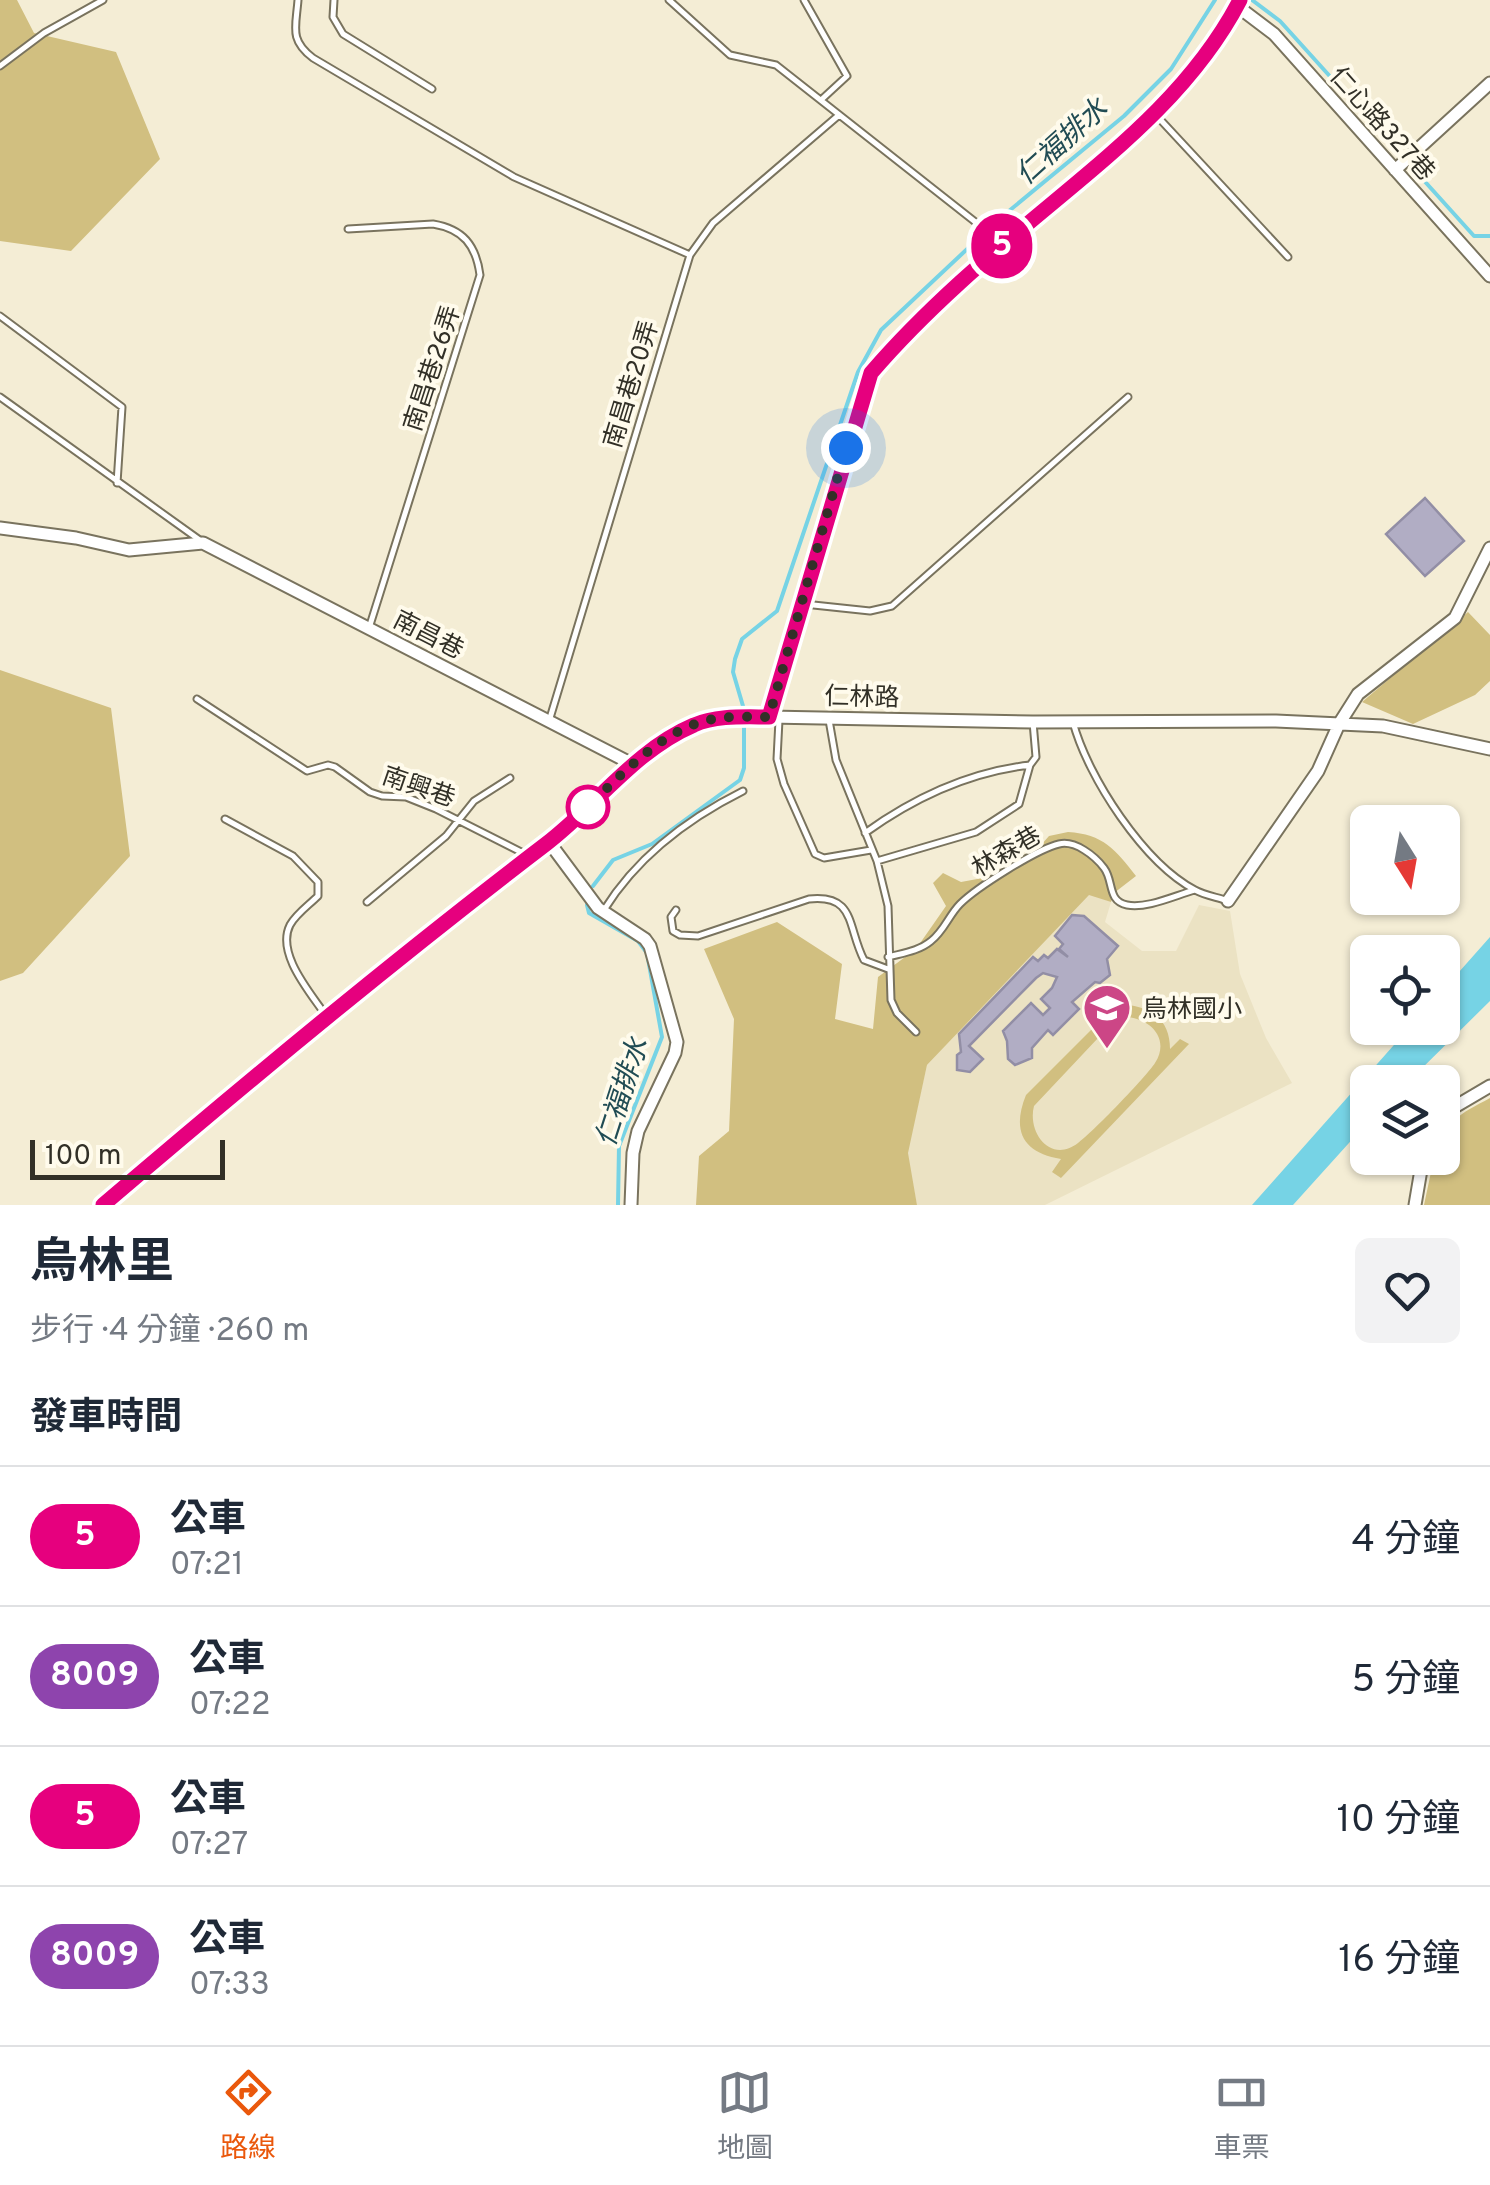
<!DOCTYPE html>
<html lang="zh-TW">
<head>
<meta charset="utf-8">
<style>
  :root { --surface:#fff; --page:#f2f2f3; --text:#1f2937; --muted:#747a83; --line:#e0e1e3; --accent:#ea580c }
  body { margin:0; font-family:Overpass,"Noto Sans TC",sans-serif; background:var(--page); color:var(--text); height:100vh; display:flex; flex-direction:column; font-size:38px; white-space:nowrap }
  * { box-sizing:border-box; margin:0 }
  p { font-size:32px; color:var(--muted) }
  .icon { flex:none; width:55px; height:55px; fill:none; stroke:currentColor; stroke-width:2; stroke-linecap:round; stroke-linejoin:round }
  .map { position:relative; height:1205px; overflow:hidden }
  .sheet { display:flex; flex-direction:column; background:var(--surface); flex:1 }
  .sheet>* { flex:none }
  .badge { padding:0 20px; border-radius:32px; font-size:35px; line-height:65px }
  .needle { width:65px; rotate:169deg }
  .buttons { position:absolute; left:1350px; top:805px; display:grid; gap:20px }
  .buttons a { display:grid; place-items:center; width:110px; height:110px; border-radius:15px; background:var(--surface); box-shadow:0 2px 8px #0004; font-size:50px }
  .scale { position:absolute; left:30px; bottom:25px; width:195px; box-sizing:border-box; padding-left:10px; border:5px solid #323027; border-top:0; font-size:28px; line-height:35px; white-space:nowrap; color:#323027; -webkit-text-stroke:8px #fffbec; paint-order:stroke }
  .you { position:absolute; width:50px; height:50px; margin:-25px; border:8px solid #fff; border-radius:50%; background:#1a73e8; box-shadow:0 0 0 15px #1a73e833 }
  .map>.badge { position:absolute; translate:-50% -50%; box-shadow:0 0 0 5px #fff }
  h2 { padding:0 30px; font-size:38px; line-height:90px }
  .round { display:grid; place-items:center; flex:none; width:105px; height:105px; border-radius:15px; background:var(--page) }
  .head { display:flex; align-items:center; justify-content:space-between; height:170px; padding:0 30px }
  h1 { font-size:48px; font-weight:700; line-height:75px }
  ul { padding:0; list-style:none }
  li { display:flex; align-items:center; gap:30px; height:140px; padding:0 30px; border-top:2px solid var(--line) }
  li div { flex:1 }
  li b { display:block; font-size:38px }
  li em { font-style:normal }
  li .badge { min-width:110px; font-weight:700; text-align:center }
  .dock { display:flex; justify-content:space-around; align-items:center; height:140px; border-top:2px solid var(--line); background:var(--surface); font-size:28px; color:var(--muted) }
  .dock a { display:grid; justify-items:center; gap:5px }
  .dock .on { color:var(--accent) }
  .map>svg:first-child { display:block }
  .built { fill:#ebe2c3 }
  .green { fill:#d1bf80; fill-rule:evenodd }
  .water { fill:#76d3e5 }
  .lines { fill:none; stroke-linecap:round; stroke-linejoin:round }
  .stream { stroke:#76d3e5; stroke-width:4 }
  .building { fill:#b1adc4; stroke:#928ea5; stroke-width:2.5 }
  .service-casing { stroke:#79735e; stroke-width:9 }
  .minor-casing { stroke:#79735e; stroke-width:15 }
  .tertiary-casing { stroke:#79735e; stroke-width:18 }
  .service { stroke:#fff; stroke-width:5 }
  .minor { stroke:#fff; stroke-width:11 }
  .tertiary { stroke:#fff; stroke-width:14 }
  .line-casing { stroke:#fff; stroke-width:22 }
  .line { stroke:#e6007e; stroke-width:15 }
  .walk { stroke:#323027; stroke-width:10; stroke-dasharray:0 18 }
  .stop-dot { fill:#fff; stroke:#e6007e; stroke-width:5 }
  .labels { text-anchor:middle; stroke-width:8; stroke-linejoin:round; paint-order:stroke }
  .street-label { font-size:25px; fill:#323027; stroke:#fffbec }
  .poi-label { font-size:25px; fill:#323027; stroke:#fffbec; text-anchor:start }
  .water-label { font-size:28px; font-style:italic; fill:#214c54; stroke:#fffbec }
</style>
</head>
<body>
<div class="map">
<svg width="1490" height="1205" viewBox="0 0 1490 1205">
  <rect width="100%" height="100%" fill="#f4edd5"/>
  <path class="built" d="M1089,894L1111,902L1105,922L1142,951H1176L1199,905L1230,911L1240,974L1266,1038L1292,1083L1045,1205H917L907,1153L927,1065Z"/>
  <path class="green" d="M0,0H17L34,33L116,52L160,159L71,251L0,241Z
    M1468,612L1490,635V681L1475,695L1413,724L1362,702Z
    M0,670L111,708L130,856L23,973L0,981Z
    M1068,832C1103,834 1116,850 1136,876L1114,893L1111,902L1089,895L927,1065L908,1153L917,1205H696L699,1156L729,1131L734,1019L704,949L777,922L842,964L835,1019L873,1029L878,977L916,949L946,906L933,883L943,873L961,882L999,875L1025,863L1049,836Z
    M1117,1004C1148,1005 1170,1017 1170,1049L1180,1039L1189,1044L1061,1178L1052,1172L1061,1159C1024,1153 1011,1132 1026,1095ZM1124,1017C1149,1017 1171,1038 1155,1063C1146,1077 1092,1133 1078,1143C1051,1164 1027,1133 1034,1106L1115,1020Z
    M1490,1098V1205H1424L1434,1158H1442C1442,1120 1461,1114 1490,1098Z"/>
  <path class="water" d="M1490,937V1001L1408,1082H1368L1367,1123L1293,1205H1252L1409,1028H1442L1443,990Z"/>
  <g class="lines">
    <path class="stream" d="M1252,0L1280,21L1474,236H1490
      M593,886L613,860L652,844L740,780L744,768V728L743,706L733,672L735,659L742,639L777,611L858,372L881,330L998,220L1124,116L1171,69L1215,0
      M587,905L589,913L638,941L647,953L662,1037L619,1146L618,1205"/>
  </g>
  <path class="building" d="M1425,498L1464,541L1425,576L1386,534Z
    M1072,915L1084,916L1118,946L1107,959L1110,975L1100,983L1095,982L1072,1002L1079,1009L1053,1035L1048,1030L1032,1048V1058L1015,1065L1008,1059L1007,1041L1003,1031L1031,1003L1043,1015L1050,1008L1041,999L1052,988L1057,977L1043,973L1036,978L969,1046L983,1059L970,1072L957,1070V1055L961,1052L959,1034L1033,957L1038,961L1044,955L1048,958L1057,949L1068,957L1059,949L1063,944L1055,936Z"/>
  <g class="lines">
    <g class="service-casing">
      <path id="service" d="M298,0C296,27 289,40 313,58L514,177L690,255
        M334,0L333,17L343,34L432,89
        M669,0L730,55L776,65L1002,243
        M804,0L847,76L821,100
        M0,66L44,33L103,0
        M1156,115L1288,257
        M348,229L433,224C463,229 476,245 480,275L370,625
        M0,316L122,407L117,483
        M0,397L201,541
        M804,604L870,611L892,606L1128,397
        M197,699L307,771L328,765L335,767L370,792L382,796L406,797L436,809L527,855
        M550,718L690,255L713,223L839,115
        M779,720L777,759L784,784L815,854L824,858L871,850
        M829,720L836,760L877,861L888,906L891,1000L897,1013L916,1032
        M1073,722C1088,778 1144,863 1195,890C1204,895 1216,897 1225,900
        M225,819L293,856L318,882V896C309,905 296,914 290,925C276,953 309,991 324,1013
        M865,833C915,797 969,772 1030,765L1036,757L1033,722
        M877,861L976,832L1019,804L1030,765
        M367,902L446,836L474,801L510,778
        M604,910C637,857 687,819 743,791
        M676,910L671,917L673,931L680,935L698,936L809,899C856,894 847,927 864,960L888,969
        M888,957C903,953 919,951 931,941C944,931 949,915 960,904C976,888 1037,849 1059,844C1075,840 1095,856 1104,868C1114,881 1107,901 1127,905C1147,909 1176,895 1195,890"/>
    </g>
    <g class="minor-casing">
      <path id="minor" d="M1237,6L1274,34L1490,276
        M1395,170L1490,83
        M0,528L76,538L129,550L203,543L634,765
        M549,842L598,908L645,939L650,946L677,1042L675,1053L638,1131L633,1153L631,1205
        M1228,901L1318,771L1339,724L1358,694L1455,618L1490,548
        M1442,1118L1451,1109L1490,1086
        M103,1205L325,1016L549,842L634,765L664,742L695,724L718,718L769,717L1033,722L1276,721L1383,726L1490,749
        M1415,1205L1423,1158"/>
    </g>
    <g class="tertiary-casing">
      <path id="tertiary" d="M769,717L871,373C923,313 983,261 1043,211C1117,149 1196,88 1240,0"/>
    </g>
    <use href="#service" class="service"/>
    <use href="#minor" class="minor"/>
    <use href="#tertiary" class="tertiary"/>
  </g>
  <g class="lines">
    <g class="line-casing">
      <path id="line" d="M103,1205C248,1081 394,960 546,844C596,806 635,750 694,725C716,715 745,717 769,717L871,373C926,309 991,254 1055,201C1126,142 1197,83 1240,0"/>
    </g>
    <use href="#line" class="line"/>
    <path class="walk" d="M588,807L578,816C613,784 651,739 698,723C720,715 746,717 769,717L846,448"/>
  </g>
  <defs>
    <g id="school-pin" transform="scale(2.5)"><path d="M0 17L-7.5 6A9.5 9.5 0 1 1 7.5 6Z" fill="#cc4686" stroke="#fffbec"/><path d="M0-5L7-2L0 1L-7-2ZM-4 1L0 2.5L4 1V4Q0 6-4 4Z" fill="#fff"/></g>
  </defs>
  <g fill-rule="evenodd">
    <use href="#school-pin" x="1107" y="1008"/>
  </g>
  <circle class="stop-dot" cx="588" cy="807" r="20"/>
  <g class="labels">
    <g class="street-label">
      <text transform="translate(1383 123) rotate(48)" y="9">仁心路327巷</text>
      <text transform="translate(431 368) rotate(-72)" y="9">南昌巷26弄</text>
      <text transform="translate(630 384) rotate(-73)" y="9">南昌巷20弄</text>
      <text transform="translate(429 634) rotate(27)" y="9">南昌巷</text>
      <text transform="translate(862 696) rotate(1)" y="9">仁林路</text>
      <text transform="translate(419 786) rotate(19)" y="9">南興巷</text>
      <text transform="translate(1006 851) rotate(-30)" y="9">林森巷</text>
    </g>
    <g class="poi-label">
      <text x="1142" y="1017">烏林國小</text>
    </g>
    <g class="water-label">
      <text transform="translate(1061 141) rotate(-42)" y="10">仁福排水</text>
      <text transform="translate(621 1092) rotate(-72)" y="10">仁福排水</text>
    </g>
  </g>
</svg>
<div class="buttons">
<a><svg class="needle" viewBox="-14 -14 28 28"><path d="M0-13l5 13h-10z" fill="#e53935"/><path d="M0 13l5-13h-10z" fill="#747a83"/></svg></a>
<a><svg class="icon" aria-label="locate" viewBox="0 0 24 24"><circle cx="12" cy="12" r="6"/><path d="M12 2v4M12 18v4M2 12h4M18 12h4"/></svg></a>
<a><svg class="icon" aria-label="layers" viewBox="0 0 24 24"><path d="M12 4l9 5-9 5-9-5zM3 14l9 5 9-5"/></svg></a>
</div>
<div class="scale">100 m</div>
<div class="you" style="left:846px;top:448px"></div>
<b class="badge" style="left:1002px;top:246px;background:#e6007e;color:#fff">5</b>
</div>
<section class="sheet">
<div class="head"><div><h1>烏林里</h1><p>步行 · 4 分鐘 · 260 m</p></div><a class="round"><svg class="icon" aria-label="heart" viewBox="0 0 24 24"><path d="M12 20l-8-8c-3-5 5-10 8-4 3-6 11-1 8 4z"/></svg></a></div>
<h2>發車時間</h2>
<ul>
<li><span class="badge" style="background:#e6007e;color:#fff">5</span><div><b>公車</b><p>07:21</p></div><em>4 分鐘</em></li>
<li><span class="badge" style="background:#8e44ad;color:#fff">8009</span><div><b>公車</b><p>07:22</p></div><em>5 分鐘</em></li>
<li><span class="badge" style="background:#e6007e;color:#fff">5</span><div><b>公車</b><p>07:27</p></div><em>10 分鐘</em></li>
<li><span class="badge" style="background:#8e44ad;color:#fff">8009</span><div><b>公車</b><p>07:33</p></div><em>16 分鐘</em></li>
</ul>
</section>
<nav class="dock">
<a class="on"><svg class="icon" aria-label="directions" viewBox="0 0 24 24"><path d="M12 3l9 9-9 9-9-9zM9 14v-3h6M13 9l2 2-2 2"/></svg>路線</a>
<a><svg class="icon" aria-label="map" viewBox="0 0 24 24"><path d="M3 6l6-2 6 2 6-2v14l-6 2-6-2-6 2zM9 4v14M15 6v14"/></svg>地圖</a>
<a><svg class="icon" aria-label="tickets" viewBox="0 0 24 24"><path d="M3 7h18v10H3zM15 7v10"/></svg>車票</a>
</nav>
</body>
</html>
